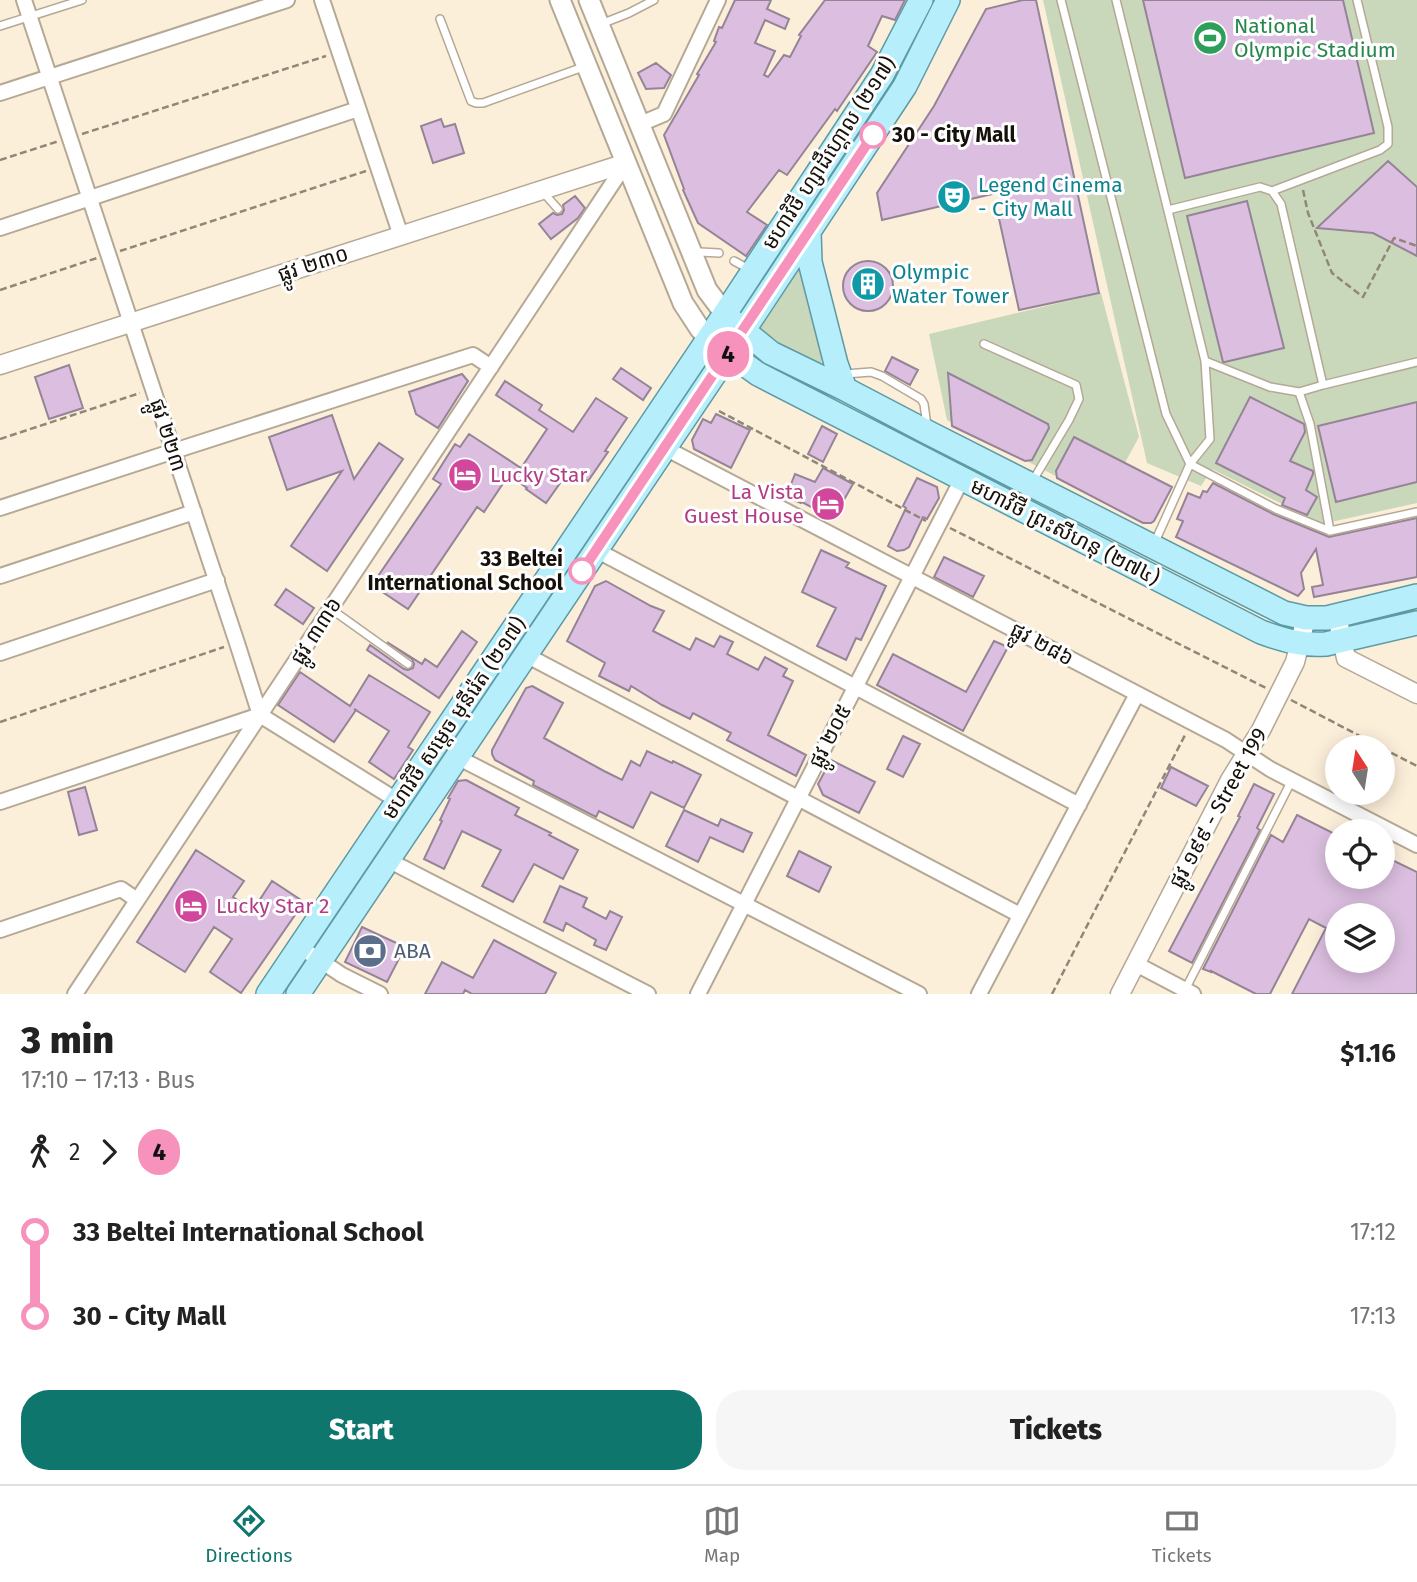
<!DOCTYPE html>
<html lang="en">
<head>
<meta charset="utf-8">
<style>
  :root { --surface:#fff; --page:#f6f6f6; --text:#222; --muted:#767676; --line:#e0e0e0; --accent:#0f766e }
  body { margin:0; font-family:"Fira Sans","Noto Sans Khmer",sans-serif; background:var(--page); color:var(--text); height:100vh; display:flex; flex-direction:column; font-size:26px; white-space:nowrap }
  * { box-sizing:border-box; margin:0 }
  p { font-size:23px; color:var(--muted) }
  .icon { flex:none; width:38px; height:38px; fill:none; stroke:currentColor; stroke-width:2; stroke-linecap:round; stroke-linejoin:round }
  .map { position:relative; height:994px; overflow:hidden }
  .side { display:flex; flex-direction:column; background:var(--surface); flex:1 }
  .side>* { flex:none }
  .badge { padding:0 14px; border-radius:23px; font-size:24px; line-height:46px }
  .needle { width:46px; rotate:348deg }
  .controls { position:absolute; left:1325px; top:735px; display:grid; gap:14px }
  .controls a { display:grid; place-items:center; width:70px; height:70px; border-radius:50%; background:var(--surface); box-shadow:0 4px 18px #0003; font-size:35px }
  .map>.badge { position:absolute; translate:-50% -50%; box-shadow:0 0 0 4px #fff }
  .legs { display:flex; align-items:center; gap:10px; height:77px; padding:0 21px; font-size:23px }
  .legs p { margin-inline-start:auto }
  .head { display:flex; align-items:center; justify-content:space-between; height:119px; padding:0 21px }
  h1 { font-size:38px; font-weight:800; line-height:52px }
  .action { display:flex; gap:14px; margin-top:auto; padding:14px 21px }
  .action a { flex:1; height:80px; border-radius:28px; background:var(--accent); color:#fff; font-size:28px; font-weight:800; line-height:80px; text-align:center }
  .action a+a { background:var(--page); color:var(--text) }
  ul { padding:0 21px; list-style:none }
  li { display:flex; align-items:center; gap:24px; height:84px; font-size:26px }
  li i { display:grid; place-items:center; width:10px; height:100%; margin:0 9px; background:currentColor }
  li i::after { content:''; width:18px; height:18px; margin:-9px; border:5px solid; border-radius:50%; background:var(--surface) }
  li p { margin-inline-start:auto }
  li:first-child i { background:linear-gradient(#0000 50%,currentColor 0) }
  li:last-child i { background:linear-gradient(currentColor 50%,#0000 0) }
  .dock { display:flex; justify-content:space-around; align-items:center; height:98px; border-top:2px solid var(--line); background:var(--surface); font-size:19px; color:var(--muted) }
  .dock a { display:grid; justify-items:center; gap:4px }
  .dock .active { color:var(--accent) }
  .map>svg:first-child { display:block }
  .green { fill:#c9d8ba }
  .building { fill:#dcbfe0; stroke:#948496; stroke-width:2; fill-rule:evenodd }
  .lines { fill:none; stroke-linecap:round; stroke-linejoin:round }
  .service-casing { stroke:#b5a895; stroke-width:10 }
  .minor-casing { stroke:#b5a895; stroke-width:18 }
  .tertiary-casing { stroke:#b5a895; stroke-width:21 }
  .secondary-casing { stroke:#b5a895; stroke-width:23 }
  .primary-casing { stroke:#5e9aa4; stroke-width:26 }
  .path { stroke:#908779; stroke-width:2.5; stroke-dasharray:7 3.5; stroke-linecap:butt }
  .service { stroke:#fff; stroke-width:7 }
  .minor { stroke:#fff; stroke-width:14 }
  .tertiary { stroke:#fff; stroke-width:18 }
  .secondary { stroke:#fff; stroke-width:19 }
  .primary { stroke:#b6effb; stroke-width:23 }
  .line-1-casing { stroke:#fff; stroke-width:16 }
  .line-1 { stroke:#f792bd; stroke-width:10 }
  .stop-1-dot { fill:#fff; stroke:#f792bd; stroke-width:3.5 }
  .labels { text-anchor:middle; stroke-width:6; stroke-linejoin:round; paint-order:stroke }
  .leisure-label { font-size:21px; fill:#27864d; stroke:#fefefe; text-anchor:start }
  .stop-label { font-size:21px; font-weight:bold; fill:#151009; stroke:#fefefe; text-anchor:start }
  .street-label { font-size:21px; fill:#151009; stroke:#fefefe }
  .culture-label { font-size:21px; fill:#0d838f; stroke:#fefefe; text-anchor:start }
  .hotel-label { font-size:21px; fill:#b23c85; stroke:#fefefe; text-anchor:start }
  .service-label { font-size:21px; fill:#4e5e75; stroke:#fefefe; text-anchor:start }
</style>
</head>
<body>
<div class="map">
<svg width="1417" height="994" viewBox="0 0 1417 994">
  <rect width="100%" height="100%" fill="#fcefda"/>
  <path class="green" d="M1043,0H1417V503L1322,524L1212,469L1201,486L1147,463Z
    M798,270L804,275L824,355L821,363L812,364L756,331L791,275Z
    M1101,293L1139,437L1104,501L947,420L929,334Z"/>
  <path class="building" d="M735,0H771L767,9L789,19L785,29L765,20L755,43L775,51L764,75L768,77L784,55L790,57L801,36L799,35L825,0H905L895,20L882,16L868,46L877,52L837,111L835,109L787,175L779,170L747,212L767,225L746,256L698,223L683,190L684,189L664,135L699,75L697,74L716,42L714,41L719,27L722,28Z
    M1023,0H1036L1099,293L1019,310L998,214L1009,212L1005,191L882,220L877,193L934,106L986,9Z
    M1143,0H1343L1374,133L1185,178Z
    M656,63L671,75L664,88L646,89L638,73Z
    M441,119L444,127L455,124L464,153L433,163L421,126Z
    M1388,161L1417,187V256L1373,233L1317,228Z
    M575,196L585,208L578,218L551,239L539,224L553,213L557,215L562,214L564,210L563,205Z
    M1247,201L1284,348L1225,362H1223L1187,216Z
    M843 286a25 25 0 1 1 50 0a25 25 0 1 1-50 0Z
    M892,357L918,370L910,385L885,371Z
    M69,365L83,408L49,419L35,377Z
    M621,368L651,388L643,400L613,379Z
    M948,373L1048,424L1049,428L1032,460L1025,461L952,426Z
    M462,374L468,381L438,428L416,414L409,392Z
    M505,381L542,405L539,410L573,432L596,398L627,418L605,451L608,452L588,481L570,469L546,503L526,489L527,488L510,476H508L484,512L477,507L408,609L372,585L441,484L433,479L455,444L460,447L469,434L521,468L547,429L496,395Z
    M1250,397L1304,424L1305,432L1290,461L1313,471V474L1306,490L1317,497L1307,515L1282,505L1285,498L1216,463Z
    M1417,402V482L1336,502L1318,426Z
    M716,414L750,430L731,468L694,449L692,440L703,419L711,423Z
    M332,415L354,479L379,443L403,459L327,571L291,546L342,471L287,490L269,437Z
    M822,426L837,434L823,462L808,454Z
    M1074,437L1172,487L1154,521L1151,523H1143L1057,478L1056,471Z
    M823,468L853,484L833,519L802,502L801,503L786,497L795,474L815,482Z
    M917,478L937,487L939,498L927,519L923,517L909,547L904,550L897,551L888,546L906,508L903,506Z
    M1213,483L1273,514L1329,537L1417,518V577L1314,597L1312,587L1323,585L1316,549L1301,573L1304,589L1298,596L1176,537L1183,521L1177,519L1188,493L1200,498L1203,491L1207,492Z
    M821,550L849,563L846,567L886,586L861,640L856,638L846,660L817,646L836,608L802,592Z
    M944,557L984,576L973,597L934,577Z
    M606,581L651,606L664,611L653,631L690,650L696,638L714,647L720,636L733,642L727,654L758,670L765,657L787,669L783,676L793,681L768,735L806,755L796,776L727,740L731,733L693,713L690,719L662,705L631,686L629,691L599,676L605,663L567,641L595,586Z
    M286,589L314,608L303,624L275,605Z
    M462,631L477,642L439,698L367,650L370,645L404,669L408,670L413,668L414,664L412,659L387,642L422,664L425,659L437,667Z
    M994,641L1008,647L963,731L877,685L893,654L966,692Z
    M300,672L350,706L369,675L430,712L408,747L413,750L394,779L369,762L389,731L354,709L356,710L334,742L278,705Z
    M532,686L563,703L544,738L604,771L622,780L631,761L640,766L647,751L672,763L673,761L701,775L684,808L651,792L633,828L599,811L596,817L533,785L534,781L495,760L492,754V750L526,688Z
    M903,736L920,744L903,777L887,769Z
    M831,760L875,782L859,813L823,795L818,784Z
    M1171,767L1208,786L1196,806L1161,788Z
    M466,780L519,808L515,815L551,833L549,835L578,850L563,879L534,864L513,902L482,886L501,850L462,831L444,869L424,859L442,821L440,820L450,799L448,798L458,781Z
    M1254,784L1274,794L1257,828L1260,830L1192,963L1169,951L1240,817L1238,816Z
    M85,787L97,830L79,835L68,792Z
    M684,810L718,826L721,819L752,833L743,852L710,837L698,862L666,846Z
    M1297,815L1337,835V877H1382V855L1417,872V994H1292L1326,928L1309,919L1270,994H1256L1211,971V972L1203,969L1271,835L1283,842ZM1337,915H1382V961H1337Z
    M196,850L244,881L233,897L253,910L272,881L304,902L241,993L210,972L232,939L214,927L185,972L137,942Z
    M799,851L831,867L819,892L787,876Z
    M560,886L587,898L583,907L606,919L610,911L622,917L606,950L594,945L596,940L566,923L563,931L544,922Z
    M362,927L405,947L387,982L345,962Z
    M494,940L556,973L545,994H472L465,990L463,994H425L442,962L473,978Z"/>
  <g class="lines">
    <g class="service-casing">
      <path id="service" d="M1061,0L1166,414L1190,464L1276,509L1330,531L1417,512
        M1116,0L1205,361L1210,439L1190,464L1154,544
        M440,19L471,101L476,103H483L586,66
        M601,24L629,13L654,0
        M0,26L82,0
        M542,191L558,209
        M1272,191L1380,150L1388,144V127L1357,0
        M1168,210L1260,187L1272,191L1281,204L1323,385L1417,362
        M693,254L700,252L719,253
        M734,261L749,269
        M984,344L1076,385L1079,399L1069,420L1032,482
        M1205,361L1270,387L1299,392L1310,424L1330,531
        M845,374L871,372L882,376L921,399L924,404L927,426
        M1299,392L1323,385
        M331,609L408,664
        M1185,990L1292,780"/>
    </g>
    <g class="minor-casing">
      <path id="minor" d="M24,0L237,643L260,715L398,801
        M322,0L401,236
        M0,93L287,0
        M640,124L664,114L718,0
        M0,228L358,109
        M665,448L1226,740L1270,769L1417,845
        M0,508L174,451L473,355L491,367
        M596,550L1079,805
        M0,576L194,512
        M0,653L217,580
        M526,655L1020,915
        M457,757L919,994
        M0,802L260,715
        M388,860L648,994
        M0,930L121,889L137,900
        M300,947L342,975L380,994
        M1136,964L1193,994
        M75,994L626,163
        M698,994L962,479
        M979,994L1137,694"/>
    </g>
    <g class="tertiary-casing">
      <path id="tertiary" d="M0,365L626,163
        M1337,616L1346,658L1417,694
        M1120,994L1230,780L1261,730L1295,662L1306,618"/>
    </g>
    <g class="secondary-casing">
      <path id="secondary" d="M560,0L683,303L700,329L709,338
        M589,0L707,290L725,314"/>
    </g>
    <g class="primary-casing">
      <path id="primary" d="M809,231L810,262L836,364L845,389
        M732,321L771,353L845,389L929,433L1284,613L1306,618H1327L1417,596
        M716,344L758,374L1261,632C1283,640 1302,646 1326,644L1417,623
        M268,994L709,338L882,75L921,0
        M298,994L728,354L905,86L948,0"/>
    </g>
    <path class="path" d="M82,134L326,56
      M0,160L59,141
      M1303,190L1308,213L1332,273L1363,297L1394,238L1417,246
      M120,251L366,171
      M0,290L97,258
      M719,411L926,521
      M0,439L140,393
      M950,528L1266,688
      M1291,700L1381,747
      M0,722L224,647
      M1382,748L1417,766
      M1052,994L1185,735"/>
    <use href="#service" class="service"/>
    <use href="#minor" class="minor"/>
    <use href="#tertiary" class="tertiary"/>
    <use href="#secondary" class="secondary"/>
    <use href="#primary" class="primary"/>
  </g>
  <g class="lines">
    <g class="line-1-casing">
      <path id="line-1" d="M582,571L873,135"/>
    </g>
    <use href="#line-1" class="line-1"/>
  </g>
  <defs>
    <g id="stadium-disc" transform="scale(1.75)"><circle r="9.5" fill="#2e9e5b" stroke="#fefefe"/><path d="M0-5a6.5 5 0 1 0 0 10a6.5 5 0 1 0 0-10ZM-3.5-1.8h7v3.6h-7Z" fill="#fff"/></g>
    <g id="theatre-disc" transform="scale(1.75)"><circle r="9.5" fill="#0f9aa8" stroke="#fefefe"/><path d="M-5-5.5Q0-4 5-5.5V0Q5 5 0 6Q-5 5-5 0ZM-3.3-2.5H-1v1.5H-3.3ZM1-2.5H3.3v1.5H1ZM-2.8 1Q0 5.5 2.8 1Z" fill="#fff"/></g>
    <g id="building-disc" transform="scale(1.75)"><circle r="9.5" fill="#0f9aa8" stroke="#fefefe"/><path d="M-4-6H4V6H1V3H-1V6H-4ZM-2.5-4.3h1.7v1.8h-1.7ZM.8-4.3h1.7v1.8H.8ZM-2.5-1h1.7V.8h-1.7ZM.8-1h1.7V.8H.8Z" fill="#fff"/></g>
    <g id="hotel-disc" transform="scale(1.75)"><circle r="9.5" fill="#d1479c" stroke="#fefefe"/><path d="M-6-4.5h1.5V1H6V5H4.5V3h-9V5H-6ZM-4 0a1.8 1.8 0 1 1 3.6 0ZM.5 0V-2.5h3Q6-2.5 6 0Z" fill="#fff"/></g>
    <g id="bank-disc" transform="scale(1.75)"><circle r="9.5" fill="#5c6f8a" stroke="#fefefe"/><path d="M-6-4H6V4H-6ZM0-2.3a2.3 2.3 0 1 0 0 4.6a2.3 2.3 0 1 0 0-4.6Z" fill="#fff"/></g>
  </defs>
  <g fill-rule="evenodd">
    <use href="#stadium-disc" x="1210" y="38"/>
    <use href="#theatre-disc" x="954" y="197"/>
    <use href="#building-disc" x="868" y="284"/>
    <use href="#hotel-disc" x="465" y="475"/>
    <use href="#hotel-disc" x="828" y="504"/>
    <use href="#hotel-disc" x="191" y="906"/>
    <use href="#bank-disc" x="370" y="951"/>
  </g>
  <g class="stop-1-dot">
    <circle cx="873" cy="135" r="12"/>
    <circle cx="582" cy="571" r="12"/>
  </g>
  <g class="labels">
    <g class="leisure-label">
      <text x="1234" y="33">National<tspan x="1234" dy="24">Olympic Stadium</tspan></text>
    </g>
    <g class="stop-label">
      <text x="892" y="142">30 - City Mall</text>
      <text x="563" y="566" text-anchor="end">33 Beltei<tspan x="563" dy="24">International School</tspan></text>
    </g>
    <g class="street-label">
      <text transform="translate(829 153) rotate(-57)" y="7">មហាវិថី ហ្សាដឹហ្គោល (២១៧)</text>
      <text transform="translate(313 264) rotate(-18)" y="7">ផ្លូវ ២៣០</text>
      <text transform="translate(168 435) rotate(72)" y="7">ផ្លូវ ២២៣</text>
      <text transform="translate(1065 532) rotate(27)" y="7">មហាវិថី ព្រះសីហនុ (២៧៤)</text>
      <text transform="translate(316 631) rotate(-57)" y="7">ផ្លូវ ៣៣៦</text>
      <text transform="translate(1042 644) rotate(28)" y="7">ផ្លូវ ២៨៦</text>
      <text transform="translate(454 718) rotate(-56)" y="7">មហាវិថី សម្តេច មុនីរ៉េត (២១៧)</text>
      <text transform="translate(830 736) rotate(-63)" y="7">ផ្លូវ ២០៥</text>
      <text transform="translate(1218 808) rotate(-61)" y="7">ផ្លូវ ១៩៩ - Street 199</text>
    </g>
    <g class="culture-label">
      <text x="978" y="192">Legend Cinema<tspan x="978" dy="24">- City Mall</tspan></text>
      <text x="892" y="279">Olympic<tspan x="892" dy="24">Water Tower</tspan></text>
    </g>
    <g class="hotel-label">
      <text x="490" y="482">Lucky Star</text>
      <text x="804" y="499" text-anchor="end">La Vista<tspan x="804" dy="24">Guest House</tspan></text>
      <text x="216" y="913">Lucky Star 2</text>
    </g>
    <g class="service-label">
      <text x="394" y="958">ABA</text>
    </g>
  </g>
</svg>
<div class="controls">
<a><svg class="needle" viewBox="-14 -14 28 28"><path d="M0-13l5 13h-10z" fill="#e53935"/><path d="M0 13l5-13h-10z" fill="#767676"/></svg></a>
<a><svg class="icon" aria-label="locate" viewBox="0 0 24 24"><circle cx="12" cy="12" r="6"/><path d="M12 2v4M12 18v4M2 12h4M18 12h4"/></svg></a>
<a><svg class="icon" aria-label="layers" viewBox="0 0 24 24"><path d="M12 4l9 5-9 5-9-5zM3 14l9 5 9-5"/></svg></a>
</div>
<b class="badge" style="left:728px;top:354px;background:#f792bd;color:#111">4</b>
</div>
<section class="side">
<div class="head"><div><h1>3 min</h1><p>17:10 – 17:13 · Bus</p></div><b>$1.16</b></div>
<div class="legs"><svg class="icon" aria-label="walk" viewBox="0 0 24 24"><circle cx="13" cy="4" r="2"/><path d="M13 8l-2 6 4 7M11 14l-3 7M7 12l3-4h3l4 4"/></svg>2<svg class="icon" aria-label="forward" viewBox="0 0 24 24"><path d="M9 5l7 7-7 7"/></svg><b class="badge" style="background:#f792bd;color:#111">4</b></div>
<ul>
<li><i style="color:#f792bd"></i><b>33 Beltei International School</b><p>17:12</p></li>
<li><i style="color:#f792bd"></i><b>30 - City Mall</b><p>17:13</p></li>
</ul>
<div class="action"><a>Start</a><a>Tickets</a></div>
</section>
<nav class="dock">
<a class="active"><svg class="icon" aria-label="directions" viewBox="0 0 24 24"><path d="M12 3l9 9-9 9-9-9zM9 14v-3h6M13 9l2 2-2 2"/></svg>Directions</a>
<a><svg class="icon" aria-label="map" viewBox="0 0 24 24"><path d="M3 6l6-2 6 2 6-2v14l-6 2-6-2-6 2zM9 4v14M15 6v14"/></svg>Map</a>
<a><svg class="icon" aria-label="tickets" viewBox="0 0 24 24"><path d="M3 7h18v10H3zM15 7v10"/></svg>Tickets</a>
</nav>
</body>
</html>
